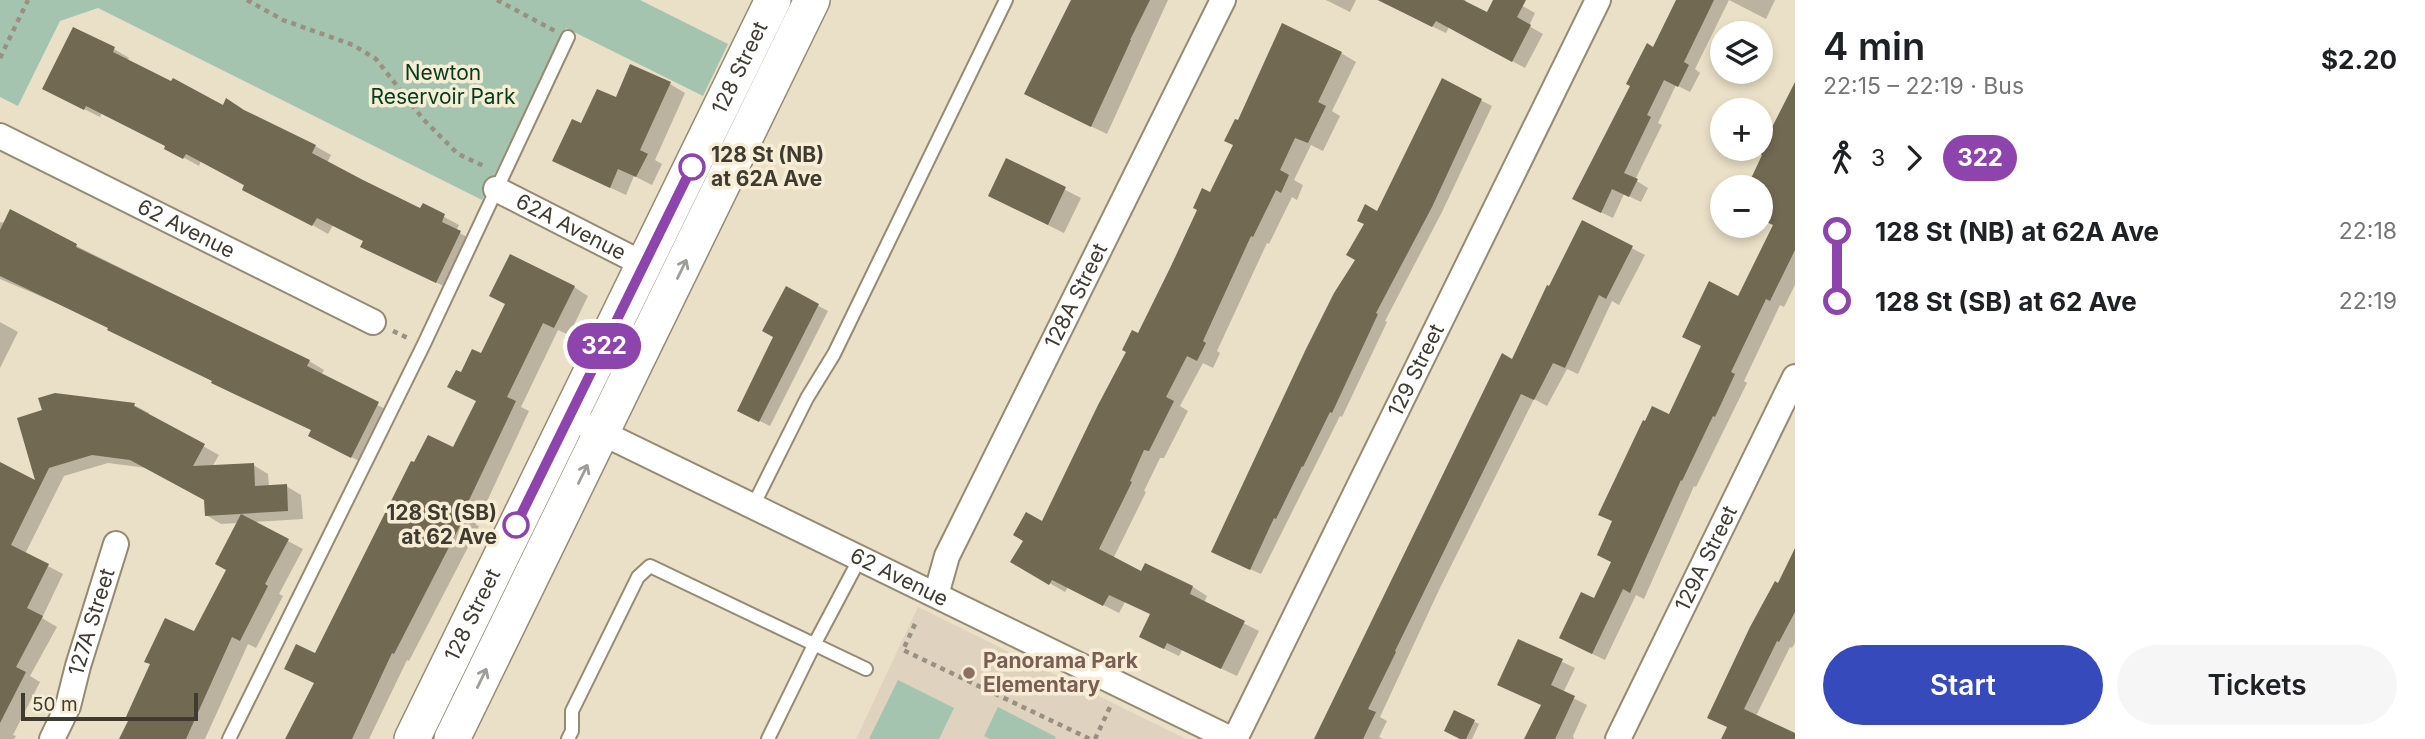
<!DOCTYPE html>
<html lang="en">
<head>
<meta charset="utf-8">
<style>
  :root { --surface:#fff; --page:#f6f6f6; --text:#202124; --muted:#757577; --accent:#364abc }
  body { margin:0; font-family:Inter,sans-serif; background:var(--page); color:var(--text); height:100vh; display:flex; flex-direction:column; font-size:26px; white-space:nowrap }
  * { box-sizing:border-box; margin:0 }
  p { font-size:23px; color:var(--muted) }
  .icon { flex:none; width:38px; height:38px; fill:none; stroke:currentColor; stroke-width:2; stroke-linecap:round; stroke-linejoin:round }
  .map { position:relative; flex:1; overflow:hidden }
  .sheet { display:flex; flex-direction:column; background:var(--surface); width:630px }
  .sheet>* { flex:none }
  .badge { padding:0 14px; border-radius:23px; font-size:24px; line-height:46px }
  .fabs { position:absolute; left:1710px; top:21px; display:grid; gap:14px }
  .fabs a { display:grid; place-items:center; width:63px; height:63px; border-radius:50%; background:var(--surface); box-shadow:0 4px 10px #0003; font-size:35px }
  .scale { position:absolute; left:21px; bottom:18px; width:177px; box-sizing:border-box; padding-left:7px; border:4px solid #3f3b31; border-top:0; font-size:19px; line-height:24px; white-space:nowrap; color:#3f3b31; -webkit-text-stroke:5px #f7edd4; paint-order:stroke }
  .map>.badge { position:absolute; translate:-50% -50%; box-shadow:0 0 0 4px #fff }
  .legs { display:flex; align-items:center; gap:10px; height:77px; padding:0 28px; font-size:23px }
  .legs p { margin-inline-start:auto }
  .headline { display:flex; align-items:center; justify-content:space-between; height:119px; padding:0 28px }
  h1 { font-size:38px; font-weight:600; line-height:52px }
  .primary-button { display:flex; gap:14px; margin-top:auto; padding:14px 28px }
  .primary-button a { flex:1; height:80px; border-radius:42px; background:var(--accent); color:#fff; font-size:28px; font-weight:600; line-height:80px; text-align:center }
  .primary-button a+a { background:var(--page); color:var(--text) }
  ul { padding:0 28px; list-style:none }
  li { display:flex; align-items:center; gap:24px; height:70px; font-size:26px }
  li i { display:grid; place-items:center; width:10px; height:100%; margin:0 9px; background:currentColor }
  li i::after { content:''; width:18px; height:18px; margin:-9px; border:5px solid; border-radius:50%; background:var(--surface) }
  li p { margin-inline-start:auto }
  li:first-child i { background:linear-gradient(#0000 50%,currentColor 0) }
  li:last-child i { background:linear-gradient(currentColor 50%,#0000 0) }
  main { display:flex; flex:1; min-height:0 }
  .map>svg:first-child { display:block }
  .education { fill:#dfd2be }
  .green { fill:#a5c4af }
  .shadow { fill:#0003 }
  .building { fill:#726953 }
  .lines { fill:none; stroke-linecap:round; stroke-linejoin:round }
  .service-casing { stroke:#958b74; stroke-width:16 }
  .minor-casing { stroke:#958b74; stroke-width:28 }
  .secondary-casing { stroke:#958b74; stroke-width:38 }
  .path { stroke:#999180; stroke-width:4.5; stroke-dasharray:5 5; stroke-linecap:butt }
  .service { stroke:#fff; stroke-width:12 }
  .minor { stroke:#fff; stroke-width:24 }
  .secondary { stroke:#fff; stroke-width:35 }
  .oneway { stroke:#9f9d98 }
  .line-1-casing { stroke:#fff; stroke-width:16 }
  .line-1 { stroke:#8e44ad; stroke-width:10 }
  .stop-1-dot { fill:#fff; stroke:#8e44ad; stroke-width:3.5 }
  .education-dot { fill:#8d6e63; stroke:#f7edd4; stroke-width:2.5 }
  .labels { text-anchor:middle; stroke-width:7; stroke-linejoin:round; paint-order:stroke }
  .street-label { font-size:21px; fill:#3f3b31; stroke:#f7edd4 }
  .park-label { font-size:21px; fill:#003c20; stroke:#f7edd4 }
  .stop-label { font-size:21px; font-weight:bold; fill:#3f3b31; stroke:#f7edd4; text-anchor:start }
  .education-label { font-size:21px; font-weight:bold; fill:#785e54; stroke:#f7edd4; text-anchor:start }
</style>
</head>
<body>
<main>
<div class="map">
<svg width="1795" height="739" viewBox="0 0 1795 739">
  <rect width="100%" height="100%" fill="#eae0c7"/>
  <path class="education" d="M918,607L1186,739H856Z"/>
  <path class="green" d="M0,0H640L728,44L703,96L566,28L482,200L98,8L60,21L18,106L0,97Z
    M898,680L954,708L939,739H869Z
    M998,707L1056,737L1055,739H990L984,736Z"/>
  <path class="shadow" d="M1073,0H1168L1107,134L1041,102Z
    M1326,0H1356L1350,12Z
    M1377,0H1466L1465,3L1487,14L1495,0H1512L1535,13L1529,26L1543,34L1525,68L1449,27L1446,33Z
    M1678,0H1775L1766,19L1729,0L1695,69L1700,73L1690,92L1676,85L1658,123L1662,125L1635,180L1648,188L1641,202L1624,194L1613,218L1586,205L1654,49Z
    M114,49L129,58L127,61L224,107L250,114L315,146L331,155L327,163L421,210L424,206L459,225L456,231L476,242L452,290L378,255L365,241L333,225L328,234L201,161L199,166L166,148L167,146L102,113L100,117L60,97Z
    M1341,53L1356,62L1332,111L1340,116L1323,151L1311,145L1294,180L1303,185L1297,200L1292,197L1269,244L1267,243L1217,351L1220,353L1213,368L1203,363L1180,406L1188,411L1164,458H1160L1144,491L1146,492L1113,559L1142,573L1146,565L1193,587L1207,596L1204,603L1259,631L1237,676L1182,650L1179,656L1156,645L1151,614L1125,602L1119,613L1068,587L1065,592L1013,562L1043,523L1211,194L1235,145L1238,122Z
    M1443,81L1492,106L1442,212L1385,321L1387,322L1342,417L1340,416L1261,574L1223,557L1378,213Z
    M670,84L685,93L655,160L662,164L652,185L634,176L626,195L570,169L582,125L616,99Z
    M1795,112V285L1784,307L1780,305L1744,381L1747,383L1696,487L1694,486L1644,599L1636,595L1605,660L1574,645L1612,563L1670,416L1739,298L1775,225L1760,187H1749L1764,154Z
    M1007,160L1081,198L1064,233L1005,204Z
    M0,222L42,229L309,361L324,370L321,376L393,413L367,465L326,444L313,431L228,391L214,381L68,308L0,279Z
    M1583,223L1645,255L1619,305L1612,301L1578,374L1567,369L1547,406L1534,399L1439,590L1380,717L1387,721L1379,737L1383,739H1325Z
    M574,287L588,296L569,335L558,330L521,407L529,411L476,525L479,526L409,661L407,660L369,739H287L316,684V656L454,449L478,402L462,375L482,356Z
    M787,289L828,311L770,426L750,416L776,337Z
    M0,322L18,332L0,368Z
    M134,405L149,413V416L219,455L212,467L253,465L268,474L269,487L286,486L301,495L303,519L252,522L303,549L279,594L283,596L256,648L248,644L205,739H121L194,634L228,569L239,523L221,524L206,515L205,500L147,468L108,463L64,476L25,554L63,574L42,618L57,627L30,676L40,682L13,735L16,736L14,739H0V464L38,484L19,419Z
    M1795,552V643L1792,648L1790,647L1756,716L1795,736V739H1723L1779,585Z
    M1519,641L1575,668L1563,693L1587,705L1573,736L1574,739H1526L1543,705Z
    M1455,712L1479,724L1472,739H1463Z"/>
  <path class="building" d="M1071,0H1150L1130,40H1131L1091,127L1024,94Z
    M1378,0H1463L1487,12L1493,0H1526L1517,17L1531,25L1512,62L1436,21L1432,27Z
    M1676,0H1714L1684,62L1689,65L1678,87L1664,80L1647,115L1651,117L1624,173L1638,179L1629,197L1612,189L1601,213L1572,199L1630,86L1626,84L1647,43L1653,47Z
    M1282,23L1342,52L1318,102L1326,106L1308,143L1295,138L1280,170L1289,175L1281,193L1276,190L1253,237L1251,236L1203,341L1206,343L1197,361L1187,356L1166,397L1174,401L1149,451L1144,450L1130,481L1132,482L1099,549L1141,571L1145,563L1193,586L1190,594L1245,621L1221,669L1167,643L1164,649L1139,637L1150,614L1109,595L1103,606L1052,580L1049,585L1010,562L1023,541L1013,535L1026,512L1042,521L1098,405L1126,352L1122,350L1132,330L1138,333L1171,266L1197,210L1193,208L1202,188L1210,192L1233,145L1224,141L1235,119L1238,120Z
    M73,27L115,47L113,52L171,81L173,78L223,105L226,98L244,110L316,145L312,153L363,180L420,208L423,203L445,214L442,222L461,231L436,283L360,247L363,241L317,218L312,226L242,190L244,185L186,154L183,159L164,149L165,146L86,106L84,110L42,89Z
    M630,64L671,82L640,150L648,154L636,177L618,169L610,188L552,161L572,119L581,123L597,89L616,97Z
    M1442,78L1482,99L1432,207L1376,313L1378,314L1332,413L1330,412L1303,467L1302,466L1276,519L1274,518L1250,570L1211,552L1305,351L1334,293L1355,260L1346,255L1364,224L1357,221L1365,204L1377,211Z
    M1795,82V250L1770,301L1766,299L1731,372L1735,374L1715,417L1713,416L1682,481L1681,480L1630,593L1623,589L1592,654L1559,638L1581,592L1594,598L1611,562L1597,555L1612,521L1598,515L1643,420L1645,421L1652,406L1669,414L1701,346L1682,337L1709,281L1738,296L1773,225L1760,219V187H1747L1762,155L1759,153Z
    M1006,158L1066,187L1048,225L988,196Z
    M10,209L77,244L76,247L310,360L307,366L379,402L351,458L308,436L311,430L211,383L212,381L107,330L108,328L0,276V230Z
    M1582,220L1633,246L1606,299L1599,295L1565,368L1553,363L1534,400L1521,394L1395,651L1396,652L1368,709L1376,712L1363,739H1314L1502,353L1512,359L1547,285L1549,286Z
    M510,254L575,286L554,328L543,323L507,397L516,401L462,515L465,516L394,654L392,653L352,739H285L314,683L284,669L296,644L315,653L411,461L414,462L428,435L453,447L476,401L447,387L456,370L461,372L472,349L481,353L505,304L489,296Z
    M786,286L819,304L759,422L737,411L773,337L762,331Z
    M55,393L135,403L134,406L205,444L193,466L254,463L255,486L287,484L288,511L205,516L204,500L130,460L92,455L49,468L11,545L49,564L27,608L43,616L16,667L26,672L0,723V462L35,480L17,418L42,410L38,398Z
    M241,514L289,539L265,584L268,586L240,641L232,637L186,739H119L128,721L125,719L150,664L144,662L165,618L194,631L226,570L215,564Z
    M1795,548V612L1779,642L1777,641L1744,709L1795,733V739H1721L1727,727L1707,718L1750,627L1775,581L1778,583Z
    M1518,639L1563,659L1551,685L1575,696L1555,739H1524L1541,705L1497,685Z
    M1454,710L1475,720L1466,739H1460L1444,731Z"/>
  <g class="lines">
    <g class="service-casing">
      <path id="service" d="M753,506L807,398L834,354L1006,0
        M229,739L424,344L568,37
        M568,739L572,731V711L638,577L650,566L866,669
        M768,739L814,645L860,558"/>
    </g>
    <g class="minor-casing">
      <g id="minor">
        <path id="s1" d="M0,136L373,322"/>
        <path id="s2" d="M496,189L645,265"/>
        <path id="s3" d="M588,426L1231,739"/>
        <path id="s4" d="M936,595L947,556L1223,0"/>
        <path id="s5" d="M52,739L68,706L78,666L116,544"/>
        <path id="s6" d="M1235,739L1598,0"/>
        <path id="s7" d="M1618,739L1795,377"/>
      </g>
    </g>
    <g class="secondary-casing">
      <g id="secondary">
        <path id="s8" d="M412,739L773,0"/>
        <path d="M452,739L812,0"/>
      </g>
    </g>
    <path class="path" d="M247,0L283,20L353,45L376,59L423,119L458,154L486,167
      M497,0L555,31
      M0,58L28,0
      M393,331L410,339
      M915,624L903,650L1090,739
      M1095,739L1111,705"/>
    <use href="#service" class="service"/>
    <use href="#minor" class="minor"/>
    <use href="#secondary" class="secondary"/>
  </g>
  <defs><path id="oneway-shaft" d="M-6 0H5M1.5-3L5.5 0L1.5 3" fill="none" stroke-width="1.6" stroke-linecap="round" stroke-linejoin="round" transform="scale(1.75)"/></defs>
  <g class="oneway">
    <use href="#oneway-shaft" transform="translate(682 269) rotate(-64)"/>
    <use href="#oneway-shaft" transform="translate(583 474) rotate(-64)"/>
    <use href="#oneway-shaft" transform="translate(482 678) rotate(-64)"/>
  </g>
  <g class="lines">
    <g class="line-1-casing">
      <path id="line-1" d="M516,525L692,167"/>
    </g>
    <use href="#line-1" class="line-1"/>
  </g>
  <g class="stop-1-dot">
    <circle cx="692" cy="167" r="12"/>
    <circle cx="516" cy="525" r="12"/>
  </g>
  <circle class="education-dot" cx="969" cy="673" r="7"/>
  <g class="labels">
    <g class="street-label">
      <text dy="7" stroke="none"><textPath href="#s8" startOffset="747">128 Street</textPath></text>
      <text dy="7" stroke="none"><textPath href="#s2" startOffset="84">62A Avenue</textPath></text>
      <text dy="7" stroke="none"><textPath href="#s1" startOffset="208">62 Avenue</textPath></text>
      <text dy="7" stroke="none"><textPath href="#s4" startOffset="331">128A Street</textPath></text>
      <text dy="7" stroke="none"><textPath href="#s6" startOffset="411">129 Street</textPath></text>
      <text dy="7" stroke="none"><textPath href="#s7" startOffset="201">129A Street</textPath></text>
      <text dy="7" stroke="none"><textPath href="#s3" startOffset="346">62 Avenue</textPath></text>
      <text dy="7" stroke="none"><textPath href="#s8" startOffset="138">128 Street</textPath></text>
      <text dy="7" stroke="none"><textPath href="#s5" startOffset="124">127A Street</textPath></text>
    </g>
    <g class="park-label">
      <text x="443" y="80">Newton<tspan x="443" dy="24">Reservoir Park</tspan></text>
    </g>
    <g class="stop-label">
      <text x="711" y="162">128 St (NB)<tspan x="711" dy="24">at 62A Ave</tspan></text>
      <text x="497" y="520" text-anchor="end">128 St (SB)<tspan x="497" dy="24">at 62 Ave</tspan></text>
    </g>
    <g class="education-label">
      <text x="983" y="668">Panorama Park<tspan x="983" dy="24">Elementary</tspan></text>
    </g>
  </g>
</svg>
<div class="fabs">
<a><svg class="icon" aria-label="layers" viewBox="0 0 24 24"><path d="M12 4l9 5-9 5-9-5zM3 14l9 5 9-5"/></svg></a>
<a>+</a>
<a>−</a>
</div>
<div class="scale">50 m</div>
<b class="badge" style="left:604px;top:346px;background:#8e44ad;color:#fff">322</b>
</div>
<section class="sheet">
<div class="headline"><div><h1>4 min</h1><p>22:15 – 22:19 · Bus</p></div><b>$2.20</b></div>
<div class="legs"><svg class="icon" aria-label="walk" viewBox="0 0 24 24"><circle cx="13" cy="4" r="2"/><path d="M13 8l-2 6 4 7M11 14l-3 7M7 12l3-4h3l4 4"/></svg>3<svg class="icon" aria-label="forward" viewBox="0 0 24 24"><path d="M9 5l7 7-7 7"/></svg><b class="badge" style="background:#8e44ad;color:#fff">322</b></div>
<ul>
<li><i style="color:#8e44ad"></i><b>128 St (NB) at 62A Ave</b><p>22:18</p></li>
<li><i style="color:#8e44ad"></i><b>128 St (SB) at 62 Ave</b><p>22:19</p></li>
</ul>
<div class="primary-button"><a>Start</a><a>Tickets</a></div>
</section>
</main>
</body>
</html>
